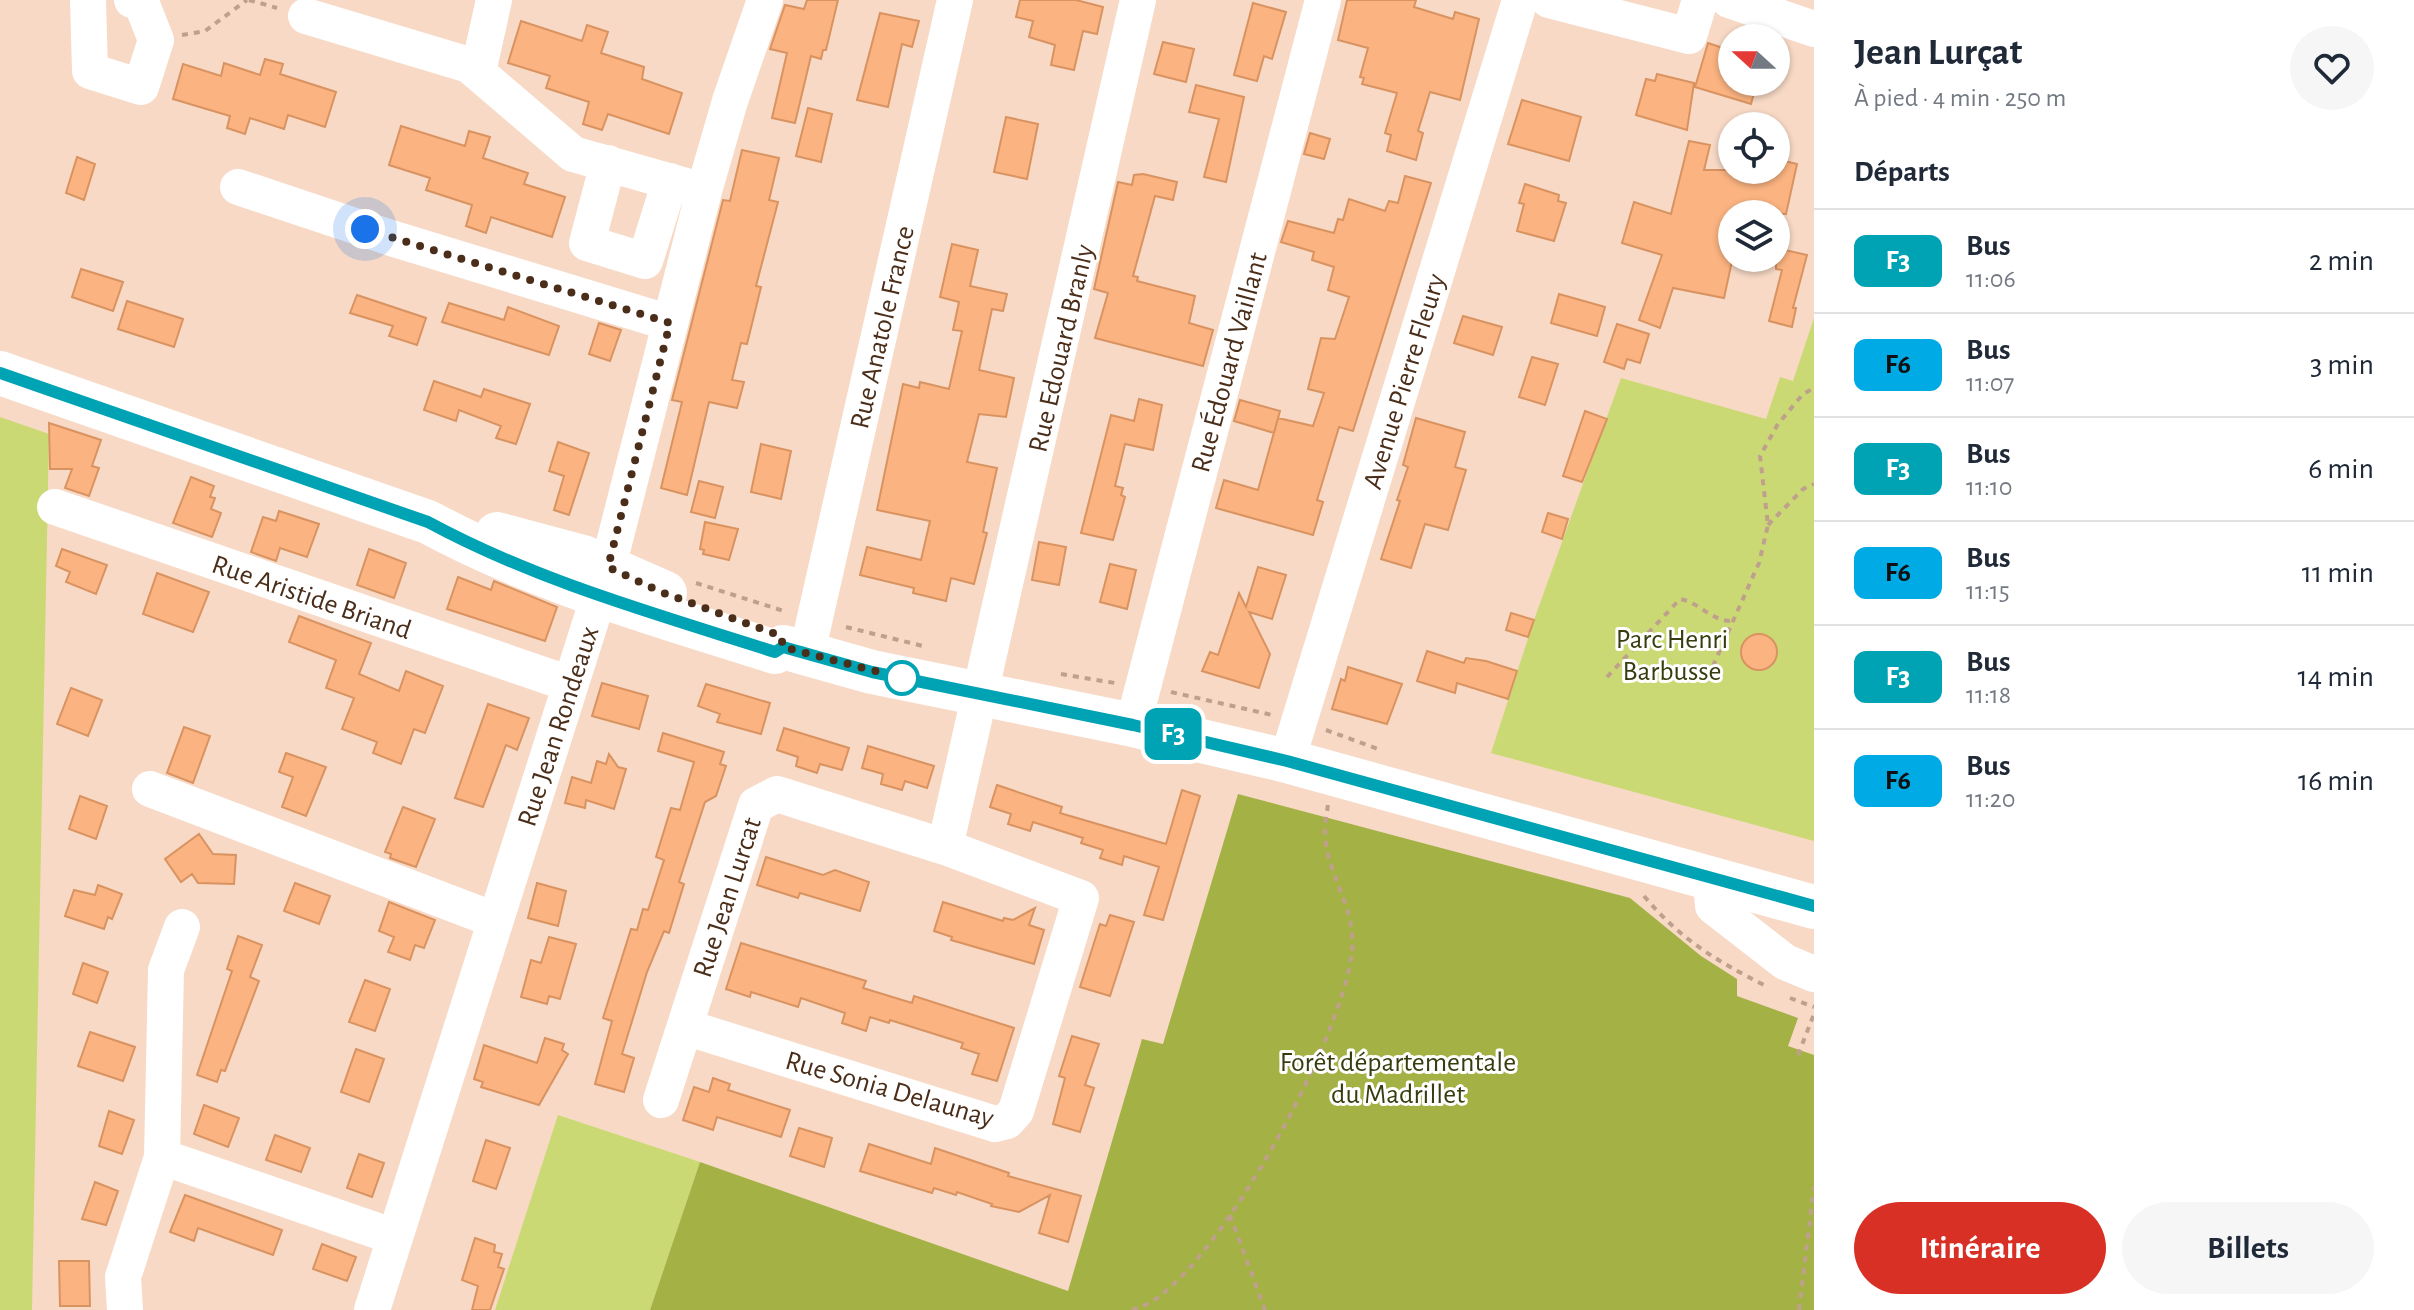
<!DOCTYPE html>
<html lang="fr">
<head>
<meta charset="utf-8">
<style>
  :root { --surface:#fff; --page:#f6f6f7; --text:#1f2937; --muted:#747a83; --line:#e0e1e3; --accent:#d93025 }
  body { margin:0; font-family:"Alegreya Sans",sans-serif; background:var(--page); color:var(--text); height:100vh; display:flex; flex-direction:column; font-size:30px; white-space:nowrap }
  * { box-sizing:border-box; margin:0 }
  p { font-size:26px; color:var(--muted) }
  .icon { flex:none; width:44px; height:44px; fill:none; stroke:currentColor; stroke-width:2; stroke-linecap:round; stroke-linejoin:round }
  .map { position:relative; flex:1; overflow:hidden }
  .details { display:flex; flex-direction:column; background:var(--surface); width:600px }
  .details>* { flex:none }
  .badge { padding:0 16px; border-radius:12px; font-size:28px; line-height:52px }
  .needle { width:52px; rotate:291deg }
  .tools { position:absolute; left:1718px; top:24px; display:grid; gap:16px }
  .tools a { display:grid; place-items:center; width:72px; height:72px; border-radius:50%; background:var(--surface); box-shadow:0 2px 6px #0004; font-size:40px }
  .you { position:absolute; width:40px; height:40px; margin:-20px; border:6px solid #fff; border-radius:50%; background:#1a73e8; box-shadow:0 0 0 12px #1a73e833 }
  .map>.badge { position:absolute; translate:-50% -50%; box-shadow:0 0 0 4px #fff }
  h2 { padding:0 40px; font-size:30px; line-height:72px }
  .round { display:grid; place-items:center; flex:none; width:84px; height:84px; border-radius:42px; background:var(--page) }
  .headline { display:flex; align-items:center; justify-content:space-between; height:136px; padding:0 40px }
  h1 { font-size:38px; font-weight:700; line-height:60px }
  .cta { display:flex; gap:16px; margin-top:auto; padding:16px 40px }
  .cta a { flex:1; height:92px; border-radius:48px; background:var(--accent); color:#fff; font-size:32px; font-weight:700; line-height:92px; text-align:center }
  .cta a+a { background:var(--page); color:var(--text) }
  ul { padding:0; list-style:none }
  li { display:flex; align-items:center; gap:24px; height:104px; padding:0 40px; border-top:2px solid var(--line) }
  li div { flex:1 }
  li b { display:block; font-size:30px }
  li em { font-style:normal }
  li .badge { min-width:88px; font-weight:700; text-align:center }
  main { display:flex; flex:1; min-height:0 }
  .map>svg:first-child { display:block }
  .green { fill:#cbd974 }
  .forest { fill:#a4b145 }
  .building { fill:#fbb381; stroke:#d99361; stroke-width:2 }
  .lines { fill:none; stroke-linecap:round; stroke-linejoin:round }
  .path { stroke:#bea08c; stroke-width:4; stroke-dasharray:6 6; stroke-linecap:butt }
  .minor { stroke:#fff; stroke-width:36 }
  .major { stroke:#fff; stroke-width:44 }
  .line-casing { stroke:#fff; stroke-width:18 }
  .line { stroke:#00a3b4; stroke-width:12 }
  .walk { stroke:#4b2e1a; stroke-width:8; stroke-dasharray:0 14.4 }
  .stop-dot { fill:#fff; stroke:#00a3b4; stroke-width:4 }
  .labels { text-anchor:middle; stroke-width:6; stroke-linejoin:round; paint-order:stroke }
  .street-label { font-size:28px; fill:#4b2e1a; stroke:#fff }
  .park-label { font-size:28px; fill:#383d10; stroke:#fff }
</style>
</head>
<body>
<main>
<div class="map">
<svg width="1814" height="1310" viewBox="0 0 1814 1310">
  <rect width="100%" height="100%" fill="#f7d9c5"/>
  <path class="green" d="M1814,318V841L1491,753L1534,620L1621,378L1766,419L1780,377L1793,381Z
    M0,417L49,434L32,1310H0Z
    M558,1115L700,1162L650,1310H495Z"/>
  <path class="forest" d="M1238,794L1630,898L1701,956L1737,979V996L1798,1018L1788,1046L1814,1055V1310H650L700,1162L1068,1291L1142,1039L1163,1044Z"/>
  <path class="building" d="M807,0H838L826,50H823L821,59L811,56L795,123L772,118L787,53L770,49L785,5L804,9Z
    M1020,0H1076L1103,7L1097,34L1083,31L1074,70L1051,65L1055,45L1029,37L1033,21L1016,17Z
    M1347,0H1416L1414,7L1453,19L1455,12L1479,19L1460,100L1430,92L1418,131L1423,133L1416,160L1387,151L1391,135L1385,133L1397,93L1362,84L1364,78L1360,77L1368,48L1338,40Z
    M1253,3L1286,12L1272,59L1264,56L1257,81L1234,75Z
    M880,13L919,21L912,47L902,44L888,107L857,100Z
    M521,21L582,41L587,25L608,32L601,53L644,67L642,79L682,93L669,134L608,114L602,130L583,124L589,102L546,88L550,76L508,63Z
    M1163,42L1194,49L1186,82L1154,74Z
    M1708,43L1732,51V82H1757L1751,104L1695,87Z
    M265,59L283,64L280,74L336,92L325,127L288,115L284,129L250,118L245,134L227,128L230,116L173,99L183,64L221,76L224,63L260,75Z
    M1657,74L1694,83L1687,130L1636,115L1646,79L1655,81Z
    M1196,85L1244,97L1226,182L1204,177L1219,119L1189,112Z
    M1522,100L1581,117L1569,161L1508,144Z
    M808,108L832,114L821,162L796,156Z
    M1006,117L1038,124L1027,179L994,172Z
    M401,126L465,146L469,131L490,137L483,158L528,173L524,184L565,197L552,237L491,217L486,233L466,226L472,205L426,190L430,178L389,165Z
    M1310,133L1330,139L1324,159L1304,154Z
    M1689,141L1710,145L1704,170H1776V159L1797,164L1786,214H1732V261L1724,298L1673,288L1660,328L1639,320L1662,255L1622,243L1634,202L1671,214Z
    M742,150L779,158L769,200L778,202L756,286L761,287L747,344L741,343L732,380L744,382L737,408L709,402L687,495L661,488L682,402L672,400L723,200L730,201Z
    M77,157L95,164L84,200L66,193Z
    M1143,174L1177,182L1173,200L1155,196L1133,276L1138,277L1137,281L1195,296L1189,323L1213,330L1203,366L1095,338L1108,293L1094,289L1118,182L1132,185L1134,175Z
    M1405,176L1431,183L1353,431L1339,427L1317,500L1323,502L1313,535L1216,508L1224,480L1258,490L1278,418L1313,426L1324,393L1308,389L1321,338L1335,339L1349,297L1328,290L1334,267L1312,260L1314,252L1281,242L1288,221L1334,233L1338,219L1343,220L1349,199L1385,211L1389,201L1398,203Z
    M1525,184L1559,195L1558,201L1566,203L1554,241L1517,231L1524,204L1519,203Z
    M952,244L978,250L970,286L1007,294L1003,311L992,309L979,370L1014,378L1006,417L979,414L967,462L997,468L983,532L987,533L974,584L951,578L946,601L913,593L914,588L860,575L867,547L921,560L930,521L877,510L903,384L919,388L920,382L949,389L962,331L953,330L959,302L940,297Z
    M1776,248L1807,255L1793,308H1796L1792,327L1769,321L1782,270L1776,269Z
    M81,269L123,282L113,311L72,297Z
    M1559,294L1605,307L1597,336L1551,323Z
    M357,295L426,318L417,345L389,336L393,326L350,313Z
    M127,301L183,319L174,347L118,329Z
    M449,303L504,320L508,307L559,326L549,355L442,322Z
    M1463,316L1502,327L1493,355L1454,343Z
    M599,323L621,330L610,361L589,354Z
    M1617,324L1649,334L1640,363L1627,359L1624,369L1604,362Z
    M1532,357L1558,364L1545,405L1519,397Z
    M434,381L481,397L484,389L530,404L516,444L496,438L501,426L459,410L456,421L424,410Z
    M1139,399L1162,405L1153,450L1125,444L1115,486L1123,488L1121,495L1125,497L1113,540L1081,533L1111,415L1134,421Z
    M1240,400L1280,411L1274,433L1234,421Z
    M1585,411L1607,419L1582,482L1563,476Z
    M1416,418L1465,432L1455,467L1466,470L1448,530L1425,524L1411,568L1381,559L1400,501L1397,500L1408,467L1403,465Z
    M49,423L101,440L92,466L99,468L89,496L65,488L72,469H50Z
    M558,442L589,453L569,515L554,510L564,476L549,471Z
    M761,444L791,451L781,499L751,492Z
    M191,477L214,486L210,497L215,498L211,509L221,513L212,537L173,523Z
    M699,481L723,487L715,518L691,512Z
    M279,511L319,524L307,557L280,548L276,561L251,552L263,517L276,521Z
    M1548,513L1568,519L1562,539L1542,532Z
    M705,522L738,529L729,560L703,554L704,550L700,549Z
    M1039,542L1066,547L1059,585L1032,580Z
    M62,549L107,565L96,594L66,582L70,572L56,566Z
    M369,549L406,563L394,598L357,585Z
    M1110,564L1136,570L1127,609L1100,602Z
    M1258,567L1286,575L1272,619L1249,612L1270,654L1259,688L1202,671L1210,652L1218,655L1239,593L1246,607Z
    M157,573L209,592L193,632L143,614Z
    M458,577L491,590L494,581L557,607L545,641L447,609Z
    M1511,613L1534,620L1528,637L1506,630Z
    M299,616L371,643L359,674L399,691L406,671L443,686L425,733L414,729L401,764L373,753L377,742L342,729L354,698L326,688L336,660L289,642Z
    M1741 652a18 18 0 1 1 36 0a18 18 0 1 1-36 0Z
    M1427,651L1464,663L1466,658L1486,661L1517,671L1508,699L1457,683L1455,693L1417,681Z
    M1348,667L1402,684L1387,724L1332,709L1341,679L1345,681Z
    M602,683L648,696L639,729L592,716Z
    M706,684L770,703L761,734L717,722L720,714L698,706Z
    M71,688L102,700L88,736L57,724Z
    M488,704L529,718L517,750L506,745L483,807L455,798Z
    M184,727L210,736L193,783L167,773Z
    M784,728L849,748L842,770L820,764L817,773L796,766L798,757L777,750Z
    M663,733L724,752L720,764L726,766L716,796L705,802L679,882L684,884L669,933L664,931L647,972L622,1054L634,1058L624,1092L595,1084L612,1021L603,1018L631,929L637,930L643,909L648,910L664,860L656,857L671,808L680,810L694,762L658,751Z
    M868,746L934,766L927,788L905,781L902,790L881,784L883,774L862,768Z
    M286,753L326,767L306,816L282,807L293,777L279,772Z
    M609,754L618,767L626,769L614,809L586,800L585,808L565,803L572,777L591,783L597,761L606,764Z
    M997,785L1062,807L1060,813L1166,844L1182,790L1200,796L1163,920L1144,915L1159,867L1124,856L1122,865L1100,858L1103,850L1081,843L1083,838L1033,822L1030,831L1008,824L1011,814L990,807Z
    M80,796L107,806L96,839L69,829Z
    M403,807L435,819L416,867L390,858L391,854L385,852Z
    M199,834L213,854L236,855L234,884L198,883L192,874L181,882L165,859Z
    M766,857L823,875L835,870L869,882L860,911L800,893L798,898L757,885Z
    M295,883L330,896L319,924L284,911Z
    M537,883L566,891L558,926L528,918Z
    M98,885L122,894L112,919L108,917L104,929L65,916L74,890L95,895Z
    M389,902L435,920L424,948L415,945L410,960L388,952L394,937L379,931Z
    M943,902L1003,921L1004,918L1013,920L1035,908L1029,925L1044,930L1034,964L951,940L952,937L934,931Z
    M1110,915L1134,922L1110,996L1080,987L1100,924L1106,926Z
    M238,936L262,945L250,977L259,981L225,1071L221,1070L217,1082L197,1075L232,971L227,969Z
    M549,937L576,944L560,999L549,996L547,1004L521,997L531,960L541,963Z
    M741,943L866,981L863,988L912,1003L914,996L1014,1028L997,1081L972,1074L979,1054L961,1048L963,1043L890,1020L889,1023L870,1017L866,1031L842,1023L845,1013L801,998L798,1007L751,992L750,997L726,989Z
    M83,963L108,972L97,1003L73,994Z
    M365,980L390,989L375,1031L349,1022Z
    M90,1032L135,1047L123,1081L78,1066Z
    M1072,1036L1099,1044L1085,1085L1094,1088L1080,1132L1053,1124L1065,1078L1059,1076Z
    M545,1038L564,1044L562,1050L568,1054L539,1105L481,1087L483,1082L474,1079L484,1045L537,1063Z
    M356,1049L384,1059L369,1102L341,1092Z
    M713,1078L730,1084L728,1090L790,1110L781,1137L717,1117L713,1130L683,1120L694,1087L709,1092Z
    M204,1105L239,1118L228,1147L194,1134Z
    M109,1111L134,1120L122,1154L99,1146Z
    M799,1128L832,1138L824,1167L790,1156Z
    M275,1135L310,1148L301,1172L266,1160Z
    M486,1140L510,1148L496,1189L473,1181Z
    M869,1144L931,1164L935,1148L1009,1173L1008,1176L1081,1196L1068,1242L1039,1233L1050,1195L1019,1212L991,1206L992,1204L957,1192L956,1195L934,1188L932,1193L860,1171Z
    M359,1154L384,1163L372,1197L347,1188Z
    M95,1182L118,1191L106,1225L82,1219Z
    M185,1195L282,1230L273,1255L198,1228L194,1241L170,1232Z
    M475,1238L495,1245L494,1252L502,1254L498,1267L504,1269L490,1310H472L478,1286L462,1280Z
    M322,1244L356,1257L347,1281L313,1269Z
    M59,1261H89L90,1306H60Z"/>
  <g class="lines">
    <path class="path" d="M249,0L277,8
      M182,35L205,31L247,0
      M1768,525L1803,489L1814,484
      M696,583L787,612
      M846,627L923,646
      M1061,674L1115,683
      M1607,677L1680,599C1699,602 1711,621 1731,621
      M1708,677L1759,563L1768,525L1760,456L1778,424L1803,394L1814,388
      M1171,692L1272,715
      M1326,730L1378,749
      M1644,896C1680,939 1715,960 1764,985
      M1790,998L1814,1007
      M1798,1055L1814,1014
      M1230,1215L1265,1310
      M1132,1310C1139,1307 1148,1305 1154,1300C1226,1253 1342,1038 1352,952C1357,909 1327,875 1325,835C1324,825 1327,814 1328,804
      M1799,1310L1814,1187"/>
    <path class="minor" d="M88,0L90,71L141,87L156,40L141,2L132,0
      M1549,0L1689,36L1700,0
      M1729,0L1814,29
      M306,16L469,65L573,154L704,191
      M478,72L494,0
      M608,163L587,243L645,261L670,181
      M238,187L391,238L670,323
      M55,507L570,684
      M807,653L955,0
      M1133,725L1323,0
      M1287,761L1520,0
      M150,789L495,920
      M1711,879L1713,906L1785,962L1814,974
      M685,1027L995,1124L1007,1121L1016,1111L1081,898L945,847
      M661,1100L756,805L777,794L945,847L1138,0
      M162,1157L395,1237
      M125,1310L123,1277L162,1157L166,970L182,927
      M372,1310L608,567L704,191L730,101L765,0"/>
    <path class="major" d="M0,373L428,522C537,581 656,614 775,652L783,647L872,672L1133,725L1287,761L1814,907
      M497,534L583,557L665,593"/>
  </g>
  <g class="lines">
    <g class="line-casing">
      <path id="line" d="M0,373L428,522C537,581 656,614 775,652L783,647L872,672L1133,725L1287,761L1814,906"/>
    </g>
    <use href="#line" class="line"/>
    <path class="walk" d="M365,229L670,323L608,567L661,592L781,636L783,647L902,678"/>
  </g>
  <circle class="stop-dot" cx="902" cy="678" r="16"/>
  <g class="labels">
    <g class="street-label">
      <text transform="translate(881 327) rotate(-77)" y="10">Rue Anatole France</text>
      <text transform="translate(1060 348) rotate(-77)" y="10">Rue Edouard Branly</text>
      <text transform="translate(1228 362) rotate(-75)" y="10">Rue Édouard Vaillant</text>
      <text transform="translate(1403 381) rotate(-73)" y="10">Avenue Pierre Fleury</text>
      <text transform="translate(312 596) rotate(19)" y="10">Rue Aristide Briand</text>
      <text transform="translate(557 726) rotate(-72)" y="10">Rue Jean Rondeaux</text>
      <text transform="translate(726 897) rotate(-72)" y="10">Rue Jean Lurcat</text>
      <text transform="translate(890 1088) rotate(16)" y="10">Rue Sonia Delaunay</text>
    </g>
    <g class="park-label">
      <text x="1672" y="648">Parc Henri<tspan x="1672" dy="32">Barbusse</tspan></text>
      <text x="1398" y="1071">Forêt départementale<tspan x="1398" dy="32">du Madrillet</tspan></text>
    </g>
  </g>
</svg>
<div class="tools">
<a><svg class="needle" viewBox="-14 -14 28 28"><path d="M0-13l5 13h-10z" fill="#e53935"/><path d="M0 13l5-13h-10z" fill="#747a83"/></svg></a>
<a><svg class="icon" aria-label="locate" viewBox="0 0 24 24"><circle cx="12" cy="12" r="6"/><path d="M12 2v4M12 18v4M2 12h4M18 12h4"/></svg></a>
<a><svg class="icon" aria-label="layers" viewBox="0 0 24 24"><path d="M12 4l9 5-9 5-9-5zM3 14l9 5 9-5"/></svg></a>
</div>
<div class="you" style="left:365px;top:229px"></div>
<b class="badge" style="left:1173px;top:734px;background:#00a3b4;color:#fff">F3</b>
</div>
<section class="details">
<div class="headline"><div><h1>Jean Lurçat</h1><p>À pied · 4 min · 250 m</p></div><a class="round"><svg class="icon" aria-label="heart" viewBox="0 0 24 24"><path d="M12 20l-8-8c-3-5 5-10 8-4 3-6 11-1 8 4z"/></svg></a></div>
<h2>Départs</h2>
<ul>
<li><span class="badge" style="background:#00a3b4;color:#fff">F3</span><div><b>Bus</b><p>11:06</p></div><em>2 min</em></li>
<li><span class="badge" style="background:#00abe5;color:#111">F6</span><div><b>Bus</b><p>11:07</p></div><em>3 min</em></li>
<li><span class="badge" style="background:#00a3b4;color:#fff">F3</span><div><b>Bus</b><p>11:10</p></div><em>6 min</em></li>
<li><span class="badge" style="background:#00abe5;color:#111">F6</span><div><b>Bus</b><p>11:15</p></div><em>11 min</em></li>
<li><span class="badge" style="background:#00a3b4;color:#fff">F3</span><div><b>Bus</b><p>11:18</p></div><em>14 min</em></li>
<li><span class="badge" style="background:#00abe5;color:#111">F6</span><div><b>Bus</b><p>11:20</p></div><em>16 min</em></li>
</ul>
<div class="cta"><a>Itinéraire</a><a>Billets</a></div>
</section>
</main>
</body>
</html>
